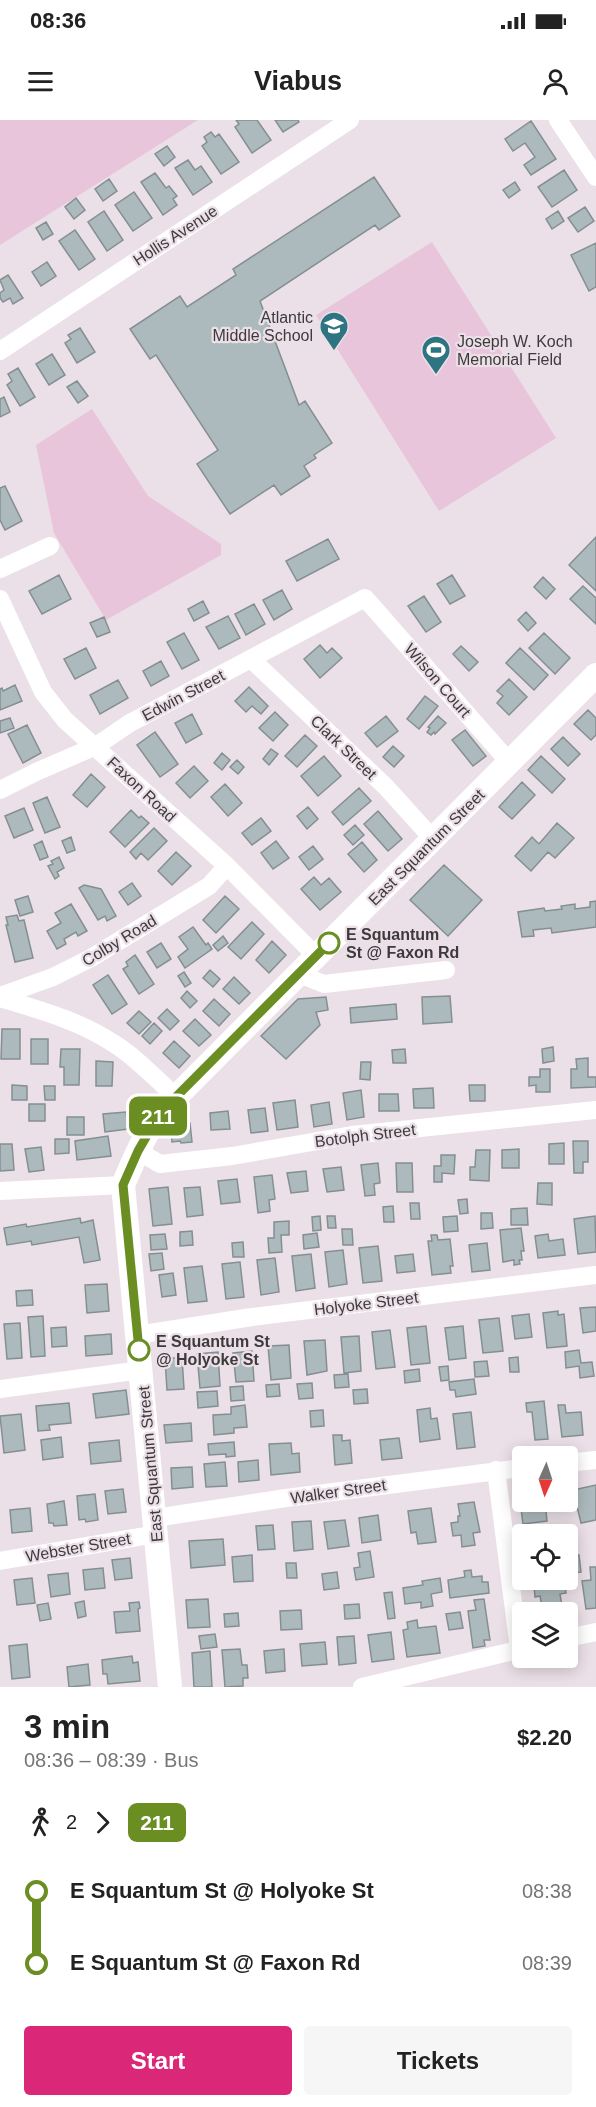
<!DOCTYPE html>
<html lang="en">
<head>
<meta charset="utf-8">
<style>
  :root { --surface:#fff; --page:#f6f6f6; --text:#222; --muted:#767676; --accent:#db2777 }
  body { margin:0; font-family:Arial,sans-serif; background:var(--page); color:var(--text); height:100vh; display:flex; flex-direction:column; font-size:22px; white-space:nowrap }
  * { box-sizing:border-box; margin:0 }
  p { font-size:20px; color:var(--muted) }
  .icon { flex:none; width:33px; height:33px; fill:none; stroke:currentColor; stroke-width:2; stroke-linecap:round; stroke-linejoin:round }
  .map { position:relative; height:1567px; overflow:hidden }
  .drawer { display:flex; flex-direction:column; background:var(--surface); flex:1 }
  .drawer>* { flex:none }
  .badge { padding:0 12px; border-radius:9px; font-size:21px; line-height:39px }
  .needle { width:39px; rotate:183deg }
  .controls { position:absolute; left:512px; top:1326px; display:grid; gap:12px }
  .controls a { display:grid; place-items:center; width:66px; height:66px; border-radius:6px; background:var(--surface); box-shadow:0 3px 15px #0003; font-size:30px }
  .map>.badge { position:absolute; translate:-50% -50%; box-shadow:0 0 0 3px #fff }
  .legs { display:flex; align-items:center; gap:9px; height:66px; padding:0 24px; font-size:20px }
  .legs p { margin-inline-start:auto }
  .overview { display:flex; align-items:center; justify-content:space-between; height:102px; padding:0 24px }
  h1 { font-size:33px; font-weight:700; line-height:45px }
  .cta { display:flex; gap:12px; margin-top:auto; padding:12px 24px }
  .cta a { flex:1; height:69px; border-radius:6px; background:var(--accent); color:#fff; font-size:24px; font-weight:700; line-height:69px; text-align:center }
  .cta a+a { background:var(--page); color:var(--text) }
  ul { padding:0 24px; list-style:none }
  li { display:flex; align-items:center; gap:21px; height:72px; font-size:22px }
  li i { display:grid; place-items:center; width:9px; height:100%; margin:0 8px; background:currentColor }
  li i::after { content:''; width:15px; height:15px; margin:-8px; border:4px solid; border-radius:50%; background:var(--surface) }
  li p { margin-inline-start:auto }
  li:first-child i { background:linear-gradient(#0000 50%,currentColor 0) }
  li:last-child i { background:linear-gradient(currentColor 50%,#0000 0) }
  .status { display:flex; justify-content:space-between; align-items:center; height:42px; padding:0 30px; background:var(--surface); direction:ltr }
  .status svg { height:16px; fill:currentColor }
  header { display:flex; justify-content:space-between; align-items:center; height:78px; padding:0 24px; background:var(--surface); font-size:27px; font-weight:700 }
  .map>svg:first-child { display:block }
  .green { fill:#e8c5db }
  .building { fill:#adbabd; stroke:#848f92; stroke-width:1.5 }
  .lines { fill:none; stroke-linecap:round; stroke-linejoin:round }
  .minor { stroke:#fff; stroke-width:18 }
  .major { stroke:#fff; stroke-width:24 }
  .line-1-casing { stroke:#fff; stroke-width:14 }
  .line-1 { stroke:#6b8e23; stroke-width:9 }
  .stop-1-dot { fill:#fff; stroke:#6b8e23; stroke-width:3 }
  .labels { text-anchor:middle; stroke-width:4.5; stroke-linejoin:round; paint-order:stroke }
  .street-label { font-size:16px; fill:#3e3a3c; stroke:#ebe0e7 }
  .poi-label { font-size:16px; fill:#3e3a3c; stroke:#ebe0e7; text-anchor:end }
  .stop-label { font-size:16px; font-weight:bold; fill:#3e3a3c; stroke:#ebe0e7; text-anchor:start }
</style>
</head>
<body>
<div class="status"><b>08:36</b><svg viewBox="0 0 49 12"><path d="M0 12V9h3v3zM5 12V6h3v6zM10 12V3h3v9zM15 12V0h3v12zM26 1h20v11H26zM47 4h2v5h-2z"/></svg></div>
<header><svg class="icon" aria-label="menu" viewBox="0 0 24 24"><path d="M4 6h16M4 12h16M4 18h16"/></svg>Viabus<svg class="icon" aria-label="person" viewBox="0 0 24 24"><circle cx="12" cy="8" r="4"/><path d="M4 21q1-7 8-7t8 7"/></svg></header>
<div class="map">
<svg width="596" height="1567" viewBox="0 0 596 1567">
  <rect width="100%" height="100%" fill="#ebe0e7"/>
  <path class="green" d="M0,0H198L0,125Z
    M432,122L556,318L439,391L316,195Z
    M92,289L148,376L221,424V435L106,500L54,413L36,325Z"/>
  <path class="building" d="M236,0H257L271,20L252,33L235,7L239,4Z
    M275,0H298L299,2L283,12Z
    M531,1L556,39L531,55L524,45L535,37L525,23L513,31L505,19Z
    M211,12L215,17L219,14L239,42L221,54L202,26L207,22L204,17Z
    M167,26L175,37L164,46L155,34Z
    M188,40L195,50L201,46L212,62L193,75L175,48Z
    M564,50L577,70L552,87L538,67Z
    M155,53L166,68L169,66L177,76L173,79L177,85L163,95L141,62Z
    M374,57L400,96L379,110L375,105L260,181L299,285L305,281L332,323L314,335L316,338L304,346L310,356L281,375L274,365L230,394L197,344L218,330L156,235L150,239L130,209L180,176L187,187L236,155L233,149Z
    M109,59L117,71L103,81L95,69Z
    M515,62L520,70L509,78L503,70Z
    M134,72L152,98L133,111L115,85Z
    M76,78L85,90L74,99L65,87Z
    M585,87L594,101L578,112L568,98Z
    M104,91L123,120L107,131L88,102Z
    M558,91L564,101L552,109L546,99Z
    M46,102L53,114L43,120L36,108Z
    M75,110L95,139L79,150L59,121Z
    M596,123V167L589,171L571,135Z
    M47,142L56,156L41,166L32,152Z
    M8,155L23,178L13,184L10,178L3,182L0,178V173L4,170L0,160Z
    M80,208L95,232L77,243L65,223L71,219L68,215Z
    M52,234L65,255L49,265L36,244Z
    M18,248L35,277L20,286L7,265L12,261L8,254Z
    M77,261L88,276L78,283L67,267Z
    M4,277L10,292L0,297V279Z
    M5,366L22,401L5,410L0,400V368Z
    M596,417V471L569,445Z
    M328,419L339,439L297,461L286,441Z
    M59,455L71,479L42,494L29,471Z
    M452,455L465,476L450,484L437,464Z
    M543,457L555,469L546,479L534,467Z
    M583,466L596,478V504L570,479Z
    M282,470L292,489L274,500L263,480Z
    M424,476L441,502L426,512L408,486Z
    M203,481L209,493L194,501L188,489Z
    M254,484L265,504L246,515L235,494Z
    M526,492L536,503L528,511L518,500Z
    M228,496L240,518L219,529L206,507Z
    M104,497L110,512L97,517L90,503Z
    M184,513L199,540L182,549L167,522Z
    M544,513L570,538L555,554L529,528Z
    M320,525L327,533L332,528L342,538L320,558L304,539Z
    M461,526L478,542L469,551L453,534Z
    M86,528L96,548L75,559L64,539Z
    M520,528L548,555L534,570L506,543Z
    M161,541L169,556L151,566L143,551Z
    M509,559L527,577L509,595L497,583L503,576L497,571Z
    M118,560L128,578L100,594L90,575Z
    M15,565L22,581L0,590V569L2,568L3,571Z
    M249,567L268,586L261,594L252,586L246,592L235,581Z
    M425,576L438,586L419,609L407,599Z
    M588,590L596,598V615L591,620L574,604Z
    M275,592L288,605L273,621L259,608Z
    M192,594L202,614L186,623L175,603Z
    M386,596L398,611L377,627L365,613Z
    M438,596L446,603L435,614L434,612L431,615L427,612L430,608L428,607Z
    M10,598L14,608L0,613V601Z
    M27,605L41,633L23,643L8,614Z
    M465,610L486,636L473,646L452,620Z
    M155,612L178,644L160,657L137,625Z
    M305,615L317,626L297,647L285,636Z
    M563,617L580,634L568,646L551,629Z
    M393,626L404,636L394,647L383,637Z
    M271,629L278,634L269,645L263,639Z
    M222,633L230,640L222,650L214,643Z
    M324,636L341,656L318,676L301,656Z
    M541,636L565,659L552,673L528,650Z
    M237,640L244,647L238,654L230,647Z
    M194,646L208,661L190,678L176,663Z
    M91,654L105,667L87,687L73,675Z
    M522,662L535,675L512,699L499,687Z
    M225,664L242,683L228,696L211,677Z
    M359,668L371,681L343,705L332,692Z
    M47,677L60,707L45,713L33,683Z
    M308,687L318,699L307,709L297,696Z
    M24,688L33,710L14,718L5,696Z
    M131,690L139,698L141,696L149,703L125,727L110,712Z
    M378,691L402,719L388,731L364,704Z
    M261,698L271,711L252,725L242,713Z
    M557,703L574,718L555,738L548,732L531,751L515,736L532,717L539,724Z
    M355,705L364,715L353,725L344,715Z
    M154,708L167,721L148,740L141,733L136,739L130,732Z
    M71,717L75,730L67,733L62,721Z
    M42,721L48,737L40,740L34,725Z
    M276,721L289,738L273,749L261,733Z
    M362,722L377,740L364,752L348,734Z
    M313,726L323,739L309,750L299,737Z
    M176,732L191,746L172,765L158,751Z
    M59,737L64,748L57,752L59,756L55,759L48,746L53,744L51,741Z
    M444,745L482,780L448,816L410,780Z
    M314,757L321,765L329,758L341,772L320,790L301,769Z
    M132,763L141,776L128,785L119,772Z
    M84,765L101,769L116,796L107,801L105,796L98,800L79,768Z
    M28,776L33,792L20,796L15,780Z
    M225,776L239,789L216,813L203,800Z
    M596,781V807L552,813L551,808L533,810L534,816L522,817L518,792L544,788L545,791L562,789L561,786L575,784V789L590,787V782Z
    M71,784L87,811L78,816L76,812L64,819L66,824L57,829L47,811L61,803L55,793Z
    M17,795L19,801L24,800L33,838L15,842L6,805H8L6,797Z
    M252,802L264,814L241,839L228,827Z
    M193,807L206,825L208,823L212,829L185,848L178,837L188,829L179,817Z
    M223,816L228,823L218,831L213,825Z
    M272,821L286,835L269,853L256,840Z
    M161,823L171,839L157,848L147,832Z
    M135,835L154,864L139,874L123,849L128,846L126,842Z
    M210,850L220,859L213,867L203,858Z
    M184,852L191,863L185,867L178,856Z
    M108,855L127,884L112,894L93,865Z
    M234,857L250,873L239,884L223,869Z
    M187,871L197,881L190,888L181,878Z
    M450,876L452,902L423,904L422,877Z
    M326,877L328,890L316,892L320,905L286,939L261,916L298,879Z
    M214,879L230,894L219,906L203,891Z
    M396,884L397,899L351,903L350,888Z
    M167,889L179,901L170,910L158,898Z
    M139,891L151,902L139,914L127,903Z
    M195,899L211,915L199,926L183,911Z
    M154,903L162,911L150,924L142,916Z
    M2,909H20V939H1Z
    M31,919H48V944H31Z
    M174,921L190,936L179,948L163,933Z
    M553,927L554,941L543,943L542,929Z
    M61,929H80L79,965H64V947H60Z
    M405,929L406,943H393L392,930Z
    M588,938V957H596V967L571,968V949H577L576,939Z
    M96,941L113,942L112,966H96Z
    M361,942H371L370,960L360,959Z
    M540,949H550V972H536V965L529,966V957H540Z
    M12,965L27,966V980H12Z
    M469,965H485V981H470Z
    M44,966H55V980H45Z
    M433,968L434,988H414L413,969Z
    M361,970L364,997L347,1000L343,973Z
    M379,974H398L399,991H379Z
    M295,980L298,1007L277,1010L273,983Z
    M329,982L332,1004L314,1007L311,985Z
    M29,984H45V1001H29Z
    M265,988L268,1011L251,1013L248,990Z
    M228,991L230,1009L211,1010L210,993Z
    M126,992L128,1009L105,1012L103,994Z
    M67,997H84V1015H67Z
    M190,1003L192,1022L181,1023L180,1021L172,1022L171,1010H177L176,1005Z
    M108,1016L111,1036L77,1040L75,1021Z
    M55,1019H69V1033L55,1034Z
    M573,1021H588V1042H583V1053H574Z
    M564,1023V1044H549V1024Z
    M0,1024H12L14,1050L0,1051Z
    M41,1027L44,1050L29,1052L25,1029Z
    M519,1029V1048H502V1030Z
    M476,1030H490L489,1061L470,1060V1047H475Z
    M441,1035H455L454,1054L442,1053V1062H434V1046H441Z
    M378,1043L380,1063L374,1064L375,1075L365,1076L361,1045Z
    M396,1043H412L413,1072H397Z
    M341,1047L344,1070L327,1072L323,1049Z
    M306,1051L308,1071L291,1073L287,1053Z
    M272,1055L275,1079L269,1080L270,1091L258,1093L254,1057Z
    M237,1059L240,1082L221,1084L218,1061Z
    M538,1063H552V1085L537,1084Z
    M168,1067L172,1104L153,1106L149,1069Z
    M200,1067L203,1095L187,1097L184,1068Z
    M467,1079L468,1093L460,1094L458,1080Z
    M410,1083H419L420,1099H411Z
    M393,1086L394,1102H384L383,1087Z
    M527,1088L528,1105H511V1089Z
    M481,1093H492L493,1108L481,1109Z
    M320,1096L321,1110L313,1111L312,1097Z
    M327,1096H335L336,1108H328Z
    M457,1096L458,1111L444,1112L443,1097Z
    M595,1096L596,1132L578,1134L574,1099Z
    M80,1098L81,1103L93,1100L100,1140L84,1143L79,1117L32,1125L31,1121L7,1125L4,1108L26,1104L27,1107Z
    M289,1101V1115H281L282,1132L269,1133L268,1118H274V1102Z
    M521,1108L524,1131H521L522,1140H519L520,1144L514,1145V1140L503,1142L500,1110Z
    M342,1109H352L353,1125H343Z
    M192,1111L193,1125L180,1126V1112Z
    M317,1113L319,1127L304,1129L303,1115Z
    M165,1114L167,1129L151,1130L150,1115Z
    M548,1114L549,1121L563,1119L565,1135L538,1138L535,1116Z
    M431,1115H437L438,1120L450,1119L453,1146H450L451,1153L432,1155L428,1121H432Z
    M243,1122L244,1137H233L232,1123Z
    M487,1123L490,1150L472,1152L469,1125Z
    M378,1126L382,1161L363,1163L359,1128Z
    M343,1130L347,1164L329,1167L325,1132Z
    M162,1133L164,1149L151,1151L149,1134Z
    M311,1134L315,1168L296,1171L292,1136Z
    M413,1134L415,1151L397,1153L395,1136Z
    M275,1138L279,1172L261,1175L257,1140Z
    M240,1142L244,1177L226,1179L222,1144Z
    M202,1146L207,1181L188,1183L184,1148Z
    M173,1153L176,1175L162,1177L159,1155Z
    M107,1164L109,1191L87,1193L85,1165Z
    M32,1170L33,1185L17,1186L16,1171Z
    M596,1187V1211L583,1213L580,1188Z
    M558,1191V1195L564,1194L567,1226L547,1228L543,1193Z
    M529,1194L532,1217L515,1219L512,1196Z
    M43,1196L45,1236L31,1237L28,1197Z
    M499,1198L503,1231L483,1233L479,1200Z
    M20,1203L22,1238L7,1239L4,1204Z
    M426,1206L430,1243L411,1245L407,1208Z
    M463,1206L466,1238L449,1240L445,1208Z
    M66,1207L67,1226L52,1227L51,1208Z
    M390,1210L395,1247L376,1249L372,1212Z
    M111,1214L112,1234L86,1236L85,1216Z
    M359,1216L361,1251L344,1253L341,1217Z
    M325,1220L327,1251L307,1255L304,1221Z
    M289,1225L291,1258L271,1260L268,1226Z
    M579,1230L581,1243L592,1242L594,1256L580,1258L579,1246L566,1248L565,1232Z
    M252,1231L254,1261L236,1262L233,1233Z
    M218,1232L220,1266L200,1268L197,1234Z
    M182,1237L184,1269L167,1270L165,1239Z
    M518,1237L519,1252H510L509,1238Z
    M487,1241L489,1256L475,1257L474,1242Z
    M448,1246L449,1260L441,1261L439,1247Z
    M419,1249L420,1261L405,1263L404,1251Z
    M348,1254L349,1267L335,1268L334,1255Z
    M474,1259L476,1274L456,1277L455,1270H450L449,1262Z
    M312,1263L313,1278L299,1279L297,1264Z
    M279,1264L280,1276L267,1277L266,1265Z
    M243,1266L244,1280L231,1281L230,1267Z
    M367,1269L368,1283L354,1284L353,1270Z
    M126,1270L129,1294L96,1298L93,1274Z
    M217,1271L218,1286L198,1288L197,1272Z
    M544,1281L548,1319L535,1320L532,1292H527L526,1283Z
    M69,1283L71,1303L49,1305L50,1310L38,1311L36,1286Z
    M245,1285L247,1307L234,1308V1313L214,1315L213,1295L231,1294V1287Z
    M558,1285H565L566,1293L581,1292L583,1315L562,1317Z
    M430,1288L431,1299L437,1298L440,1319L420,1322L417,1290Z
    M323,1290L324,1306L311,1307L310,1291Z
    M471,1292L475,1327L457,1329L453,1294Z
    M21,1294L25,1330L4,1333L0,1296Z
    M191,1303L192,1321L166,1323L164,1305Z
    M333,1315H342V1321L350,1320L352,1343L335,1345Z
    M61,1317L63,1337L43,1340L41,1320Z
    M399,1318L402,1338L382,1340L380,1320Z
    M119,1320L121,1341L91,1344L89,1323Z
    M234,1322L235,1336L226,1337V1334L209,1335L208,1324Z
    M291,1323L292,1334L299,1333L300,1352L271,1355L269,1324Z
    M258,1340L259,1360L239,1362L238,1342Z
    M225,1342L227,1366L206,1367L204,1344Z
    M192,1347L193,1367L172,1369L171,1348Z
    M596,1365V1400L581,1403L573,1370Z
    M123,1369L126,1392L108,1394L105,1371Z
    M522,1372V1382H545L547,1401L523,1404L519,1373Z
    M95,1374L98,1400L86,1402L85,1399L79,1400L77,1376Z
    M64,1381L67,1405L54,1406L53,1403H49L47,1384Z
    M474,1382L480,1412L473,1413L475,1425L462,1427L461,1415L453,1416L451,1403L458,1402V1396H460L458,1384Z
    M30,1388L32,1411L12,1413L10,1390Z
    M431,1388L436,1422L418,1424L416,1412L411,1413L408,1391Z
    M378,1395L381,1420L362,1423L359,1398Z
    M345,1400L349,1426L328,1429L324,1402Z
    M311,1401L313,1429L294,1431L292,1402Z
    M273,1405L275,1429L258,1430L256,1406Z
    M223,1419L225,1445L191,1448L189,1421Z
    M370,1431L374,1457L356,1460L354,1448L360,1447L358,1433Z
    M252,1435L253,1461L234,1462L232,1437Z
    M570,1435H579L581,1452L571,1453Z
    M130,1438L132,1458L115,1460L112,1440Z
    M567,1439L571,1462L564,1463L566,1473L560,1474L563,1492H543L540,1476L535,1477L534,1465L567,1460Z
    M286,1443H296L297,1458H287Z
    M590,1447H596V1488L586,1489L582,1461L591,1460Z
    M103,1448L105,1468L85,1470L83,1450Z
    M471,1450L472,1457L482,1456V1462H488L489,1473L450,1478L448,1460L465,1457L464,1451Z
    M337,1452L339,1468L324,1470L322,1454Z
    M68,1453L70,1474L51,1477L48,1455Z
    M32,1458L35,1483L17,1485L14,1460Z
    M440,1458L442,1472L431,1474L433,1486L421,1488V1482L405,1484L403,1468L423,1465L422,1461Z
    M392,1472L395,1498L388,1499L384,1473Z
    M208,1479L210,1507L188,1508L186,1480Z
    M484,1479L490,1520H484L485,1526L473,1528L468,1491L476,1490L474,1480Z
    M84,1481L86,1496L78,1498L75,1483Z
    M139,1482L140,1488L138,1489L140,1511L116,1513L114,1492L130,1491L129,1483Z
    M48,1483L51,1499L40,1501L37,1485Z
    M359,1484L360,1498L345,1499L344,1485Z
    M301,1490L302,1509L281,1510L280,1491Z
    M460,1492L463,1508L449,1510L446,1494Z
    M238,1493L239,1506L225,1507L224,1494Z
    M417,1500L418,1508L436,1506L440,1533L407,1537L403,1510L408,1509L407,1502Z
    M391,1512L394,1539L372,1542L368,1515Z
    M215,1514L217,1527L201,1529L199,1516Z
    M354,1516L356,1543L339,1545L337,1517Z
    M325,1522L327,1544L302,1546L300,1524Z
    M27,1524L30,1557L12,1559L9,1526Z
    M240,1529L242,1545H247L248,1558H243V1566L225,1567L222,1530Z
    M284,1529L285,1551L266,1553L264,1531Z
    M210,1531L212,1567H194L192,1533Z
    M132,1536L133,1543L138,1542L140,1561L108,1564L107,1554H103L102,1540Z
    M88,1544L90,1565L69,1567L67,1547Z"/>
  <g class="lines">
    <path class="minor" d="M558,0L596,57
      M0,231L350,0
      M0,449L50,426
      M0,479L43,572L65,600L227,746L316,836
      M251,539L386,667L433,719
      M0,670L36,652L96,626L130,603L365,478L510,643
      M299,854L324,864L446,850
      M0,876L53,857L91,838L209,766L227,746
      M0,878C39,890 78,900 113,923C136,937 156,959 176,977
      M138,1031L160,1044L232,1036L352,1015L596,990
      M0,1071L123,1065
      M137,1215L252,1197L596,1155
      M0,1269L141,1250
      M567,1343L596,1340
      M496,1350L519,1529
      M155,1398L286,1378L522,1348
      M0,1441L156,1414
      M567,1518L596,1512
      M362,1567L522,1529"/>
    <path class="major" d="M170,1567L123,1065C135,1037 146,1009 167,986L596,555"/>
  </g>
  <g class="lines">
    <g class="line-1-casing">
      <path id="line-1" d="M139,1230L123,1065L138,1031L160,993L329,823"/>
    </g>
    <use href="#line-1" class="line-1"/>
  </g>
  <defs>
    <g id="school-pin" transform="scale(1.5)"><path d="M0 17L-7.5 6A9.5 9.5 0 1 1 7.5 6Z" fill="#2f7483" stroke="#ebe0e7"/><path d="M0-5L7-2L0 1L-7-2ZM-4 1L0 2.5L4 1V4Q0 6-4 4Z" fill="#fff"/></g>
    <g id="stadium-pin" transform="scale(1.5)"><path d="M0 17L-7.5 6A9.5 9.5 0 1 1 7.5 6Z" fill="#2f7483" stroke="#ebe0e7"/><path d="M0-5a6.5 5 0 1 0 0 10a6.5 5 0 1 0 0-10ZM-3.5-1.8h7v3.6h-7Z" fill="#fff"/></g>
  </defs>
  <g fill-rule="evenodd">
    <use href="#school-pin" x="334" y="206"/>
    <use href="#stadium-pin" x="436" y="230"/>
  </g>
  <g class="stop-1-dot">
    <circle cx="329" cy="823" r="10"/>
    <circle cx="139" cy="1230" r="10"/>
  </g>
  <g class="labels">
    <g class="street-label">
      <text transform="translate(175 115) rotate(-33)" y="6">Hollis Avenue</text>
      <text transform="translate(438 560) rotate(49)" y="6">Wilson Court</text>
      <text transform="translate(183 575) rotate(-28)" y="6">Edwin Street</text>
      <text transform="translate(344 627) rotate(44)" y="6">Clark Street</text>
      <text transform="translate(142 669) rotate(43)" y="6">Faxon Road</text>
      <text transform="translate(426 727) rotate(-45)" y="6">East Squantum Street</text>
      <text transform="translate(119 820) rotate(-31)" y="6">Colby Road</text>
      <text transform="translate(365 1015) rotate(-7)" y="6">Botolph Street</text>
      <text transform="translate(366 1183) rotate(-7)" y="6">Holyoke Street</text>
      <text transform="translate(150 1344) rotate(-95)" y="6">East Squantum Street</text>
      <text transform="translate(338 1371) rotate(-8)" y="6">Walker Street</text>
      <text transform="translate(78 1427) rotate(-10)" y="6">Webster Street</text>
    </g>
    <g class="poi-label">
      <text x="313" y="203">Atlantic<tspan x="313" dy="18">Middle School</tspan></text>
      <text x="457" y="227" text-anchor="start">Joseph W. Koch<tspan x="457" dy="18">Memorial Field</tspan></text>
    </g>
    <g class="stop-label">
      <text x="346" y="820">E Squantum<tspan x="346" dy="18">St @ Faxon Rd</tspan></text>
      <text x="156" y="1227">E Squantum St<tspan x="156" dy="18">@ Holyoke St</tspan></text>
    </g>
  </g>
</svg>
<div class="controls">
<a><svg class="needle" viewBox="-14 -14 28 28"><path d="M0-13l5 13h-10z" fill="#e53935"/><path d="M0 13l5-13h-10z" fill="#767676"/></svg></a>
<a><svg class="icon" aria-label="locate" viewBox="0 0 24 24"><circle cx="12" cy="12" r="6"/><path d="M12 2v4M12 18v4M2 12h4M18 12h4"/></svg></a>
<a><svg class="icon" aria-label="layers" viewBox="0 0 24 24"><path d="M12 4l9 5-9 5-9-5zM3 14l9 5 9-5"/></svg></a>
</div>
<b class="badge" style="left:158px;top:996px;background:#6b8e23;color:#fff">211</b>
</div>
<section class="drawer">
<div class="overview"><div><h1>3 min</h1><p>08:36 – 08:39 · Bus</p></div><b>$2.20</b></div>
<div class="legs"><svg class="icon" aria-label="walk" viewBox="0 0 24 24"><circle cx="13" cy="4" r="2"/><path d="M13 8l-2 6 4 7M11 14l-3 7M7 12l3-4h3l4 4"/></svg>2<svg class="icon" aria-label="forward" viewBox="0 0 24 24"><path d="M9 5l7 7-7 7"/></svg><b class="badge" style="background:#6b8e23;color:#fff">211</b></div>
<ul>
<li><i style="color:#6b8e23"></i><b>E Squantum St @ Holyoke St</b><p>08:38</p></li>
<li><i style="color:#6b8e23"></i><b>E Squantum St @ Faxon Rd</b><p>08:39</p></li>
</ul>
<div class="cta"><a>Start</a><a>Tickets</a></div>
</section>
</body>
</html>
